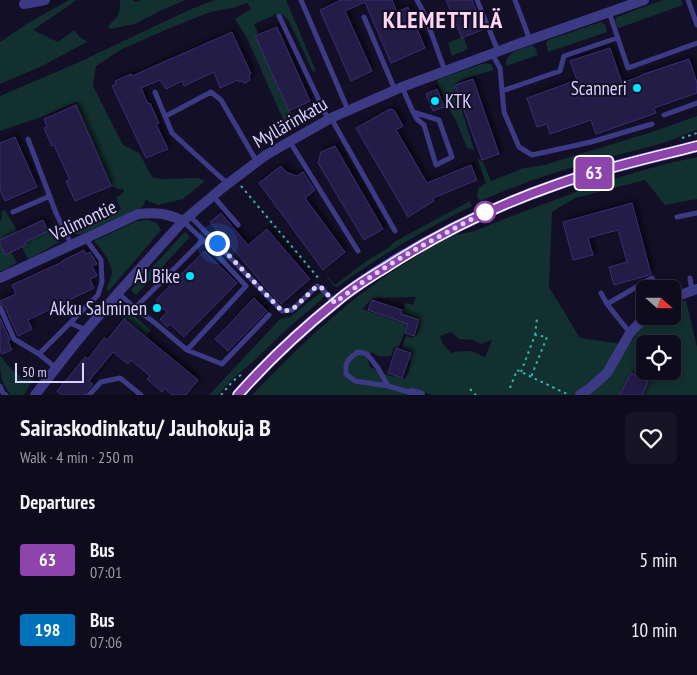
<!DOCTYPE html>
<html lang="en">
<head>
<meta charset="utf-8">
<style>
  :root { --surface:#0e0b1c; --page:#171425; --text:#f1f3f6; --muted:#9b9ba3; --line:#2e2b3b }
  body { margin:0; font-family:"PT Sans Narrow",sans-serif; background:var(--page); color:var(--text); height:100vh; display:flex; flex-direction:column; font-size:19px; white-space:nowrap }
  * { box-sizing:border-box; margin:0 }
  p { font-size:16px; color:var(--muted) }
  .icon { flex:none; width:28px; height:28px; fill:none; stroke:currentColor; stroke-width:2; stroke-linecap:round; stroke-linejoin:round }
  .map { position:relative; height:395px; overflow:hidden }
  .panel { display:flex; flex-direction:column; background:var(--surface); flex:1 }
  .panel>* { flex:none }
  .badge { padding:0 10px; border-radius:4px; font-size:18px; line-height:32px }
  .needle { width:32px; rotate:111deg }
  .buttons { position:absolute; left:636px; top:280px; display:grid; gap:10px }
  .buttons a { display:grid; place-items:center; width:45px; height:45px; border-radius:8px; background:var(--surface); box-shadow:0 2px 8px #0003,0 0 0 1px var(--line); font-size:25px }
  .scale { position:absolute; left:15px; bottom:12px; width:69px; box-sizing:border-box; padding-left:5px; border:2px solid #d9d4ff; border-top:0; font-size:14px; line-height:18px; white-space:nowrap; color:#d9d4ff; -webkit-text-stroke:4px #130f26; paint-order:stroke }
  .you { position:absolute; width:25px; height:25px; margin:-12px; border:4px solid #fff; border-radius:50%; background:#1a73e8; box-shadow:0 0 0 8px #1a73e833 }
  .map>.badge { position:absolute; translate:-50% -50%; box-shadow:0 0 0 2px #fff }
  h2 { padding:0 20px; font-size:19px; line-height:45px }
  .round { display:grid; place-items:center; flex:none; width:52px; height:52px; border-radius:8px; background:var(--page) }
  .summary { display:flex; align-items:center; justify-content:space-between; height:85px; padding:0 20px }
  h1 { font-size:24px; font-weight:700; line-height:38px }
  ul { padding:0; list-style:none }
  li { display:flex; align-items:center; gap:15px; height:70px; padding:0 20px }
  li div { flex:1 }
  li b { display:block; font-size:19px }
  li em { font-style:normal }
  li .badge { min-width:55px; font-weight:700; text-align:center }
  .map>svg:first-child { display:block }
  .green { fill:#12302f; fill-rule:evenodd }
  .building { fill:#241b47; stroke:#3b2d73; filter:url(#shadow) }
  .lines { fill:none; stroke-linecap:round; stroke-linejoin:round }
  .path { stroke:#2fb8b0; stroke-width:2; stroke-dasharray:2.5 4; stroke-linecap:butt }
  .lane { stroke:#3d3a85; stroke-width:5 }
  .street { stroke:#3d3a85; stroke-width:10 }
  .secondary { stroke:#6f6bff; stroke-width:12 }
  .line-casing { stroke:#fff; stroke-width:11 }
  .line { stroke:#8e44ad; stroke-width:8 }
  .walk { stroke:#d9d4ff; stroke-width:5; stroke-dasharray:0 9 }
  .poi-dot { fill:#00e5ff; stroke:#130f26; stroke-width:2 }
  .stop-dot { fill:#fff; stroke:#8e44ad; stroke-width:2.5 }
  .labels { text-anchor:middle; stroke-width:4; stroke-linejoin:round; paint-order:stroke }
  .poi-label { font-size:19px; fill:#d9d4ff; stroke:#130f26; text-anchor:end }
  .street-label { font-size:19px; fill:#d9d4ff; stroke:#130f26 }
  .district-label { font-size:24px; font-weight:bold; letter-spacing:1px; fill:#ffd6f0; stroke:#130f26 }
</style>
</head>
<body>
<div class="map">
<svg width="697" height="395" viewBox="0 0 697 395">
  <defs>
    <filter id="shadow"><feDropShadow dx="3" dy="-3" stdDeviation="2.5" flood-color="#0009"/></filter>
  </defs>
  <rect width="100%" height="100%" fill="#130f26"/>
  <path class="green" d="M69,0H77L33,30L58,42L74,30L79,36L87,42L42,66L0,84V42L28,23Z
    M120,0H132L136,2L141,0H186L164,9L135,24L110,29L108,26C119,15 120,16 120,0Z
    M215,0H286L316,71L313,72L288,19L279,13L254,24L258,33L255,35L294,120L315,111L317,115L287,128L247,38L235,19L251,9L247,3L233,8L210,12L163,31L122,49L96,66L93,86L123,145L139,153L153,178L164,179L198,178L205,181L183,199L158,205L146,200L142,207L82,234H75L74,232L79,229L121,209L116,198L124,192L123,189H119L111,186L76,105L77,102L44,116L0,131V96L77,63L189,10Z
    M663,0H681L683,5L619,28L617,27L615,20L617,17Z
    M601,22L605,25L607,32L548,52L546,43L548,40Z
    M462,37L463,38H464L468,49L452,56L448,43Z
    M532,45L535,48L538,55L506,66C505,51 520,50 532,45Z
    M485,63L491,64L494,70L467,78L454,84L474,150L467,148L456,121L446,104L437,81L439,79Z
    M697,116V130C687,133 678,138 669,141C648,148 627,152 606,158C563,169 521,183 480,201L477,197L478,189L486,183L477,158L483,162L491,181L524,168L544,165L655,131Z
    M697,157V199L665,205L645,180L575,198L552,212L549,287L580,338L629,345L650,316H672L673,304L686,300L697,347V395H433L425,393L424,395H252C299,346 349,298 407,262C422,253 439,241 457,235C463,233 469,232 475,231C486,227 496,222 507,218C569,194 632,170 697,157ZM416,297L413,305L406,303L399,322L362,309L373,298ZM409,320H421L417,335L411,338L406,336L402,348L412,352L409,370L405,379L388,375L370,367L367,358L372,352L378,356H391L394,347H399ZM451,332L459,339L473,340L481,344L492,340L485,357C471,350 467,350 451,353L443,344L440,336ZM645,344H672V371H645Z
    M470,201L472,206C425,229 380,256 337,287L334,286L326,276H327L335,285L368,260L388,248L394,242Z
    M5,210L18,232L0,240V220L2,219L1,212Z
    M149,220L157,223L161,230L108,292L107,288C108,284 112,277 112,272C111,262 101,248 94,241L137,221Z
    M47,230L53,232L59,242L30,259L27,257L22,247L26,245L25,242L48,231Z
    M185,232L190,237L136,295L131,290Z
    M0,244L5,254L11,252L17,263L2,271H0Z
    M326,288L328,292L321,300L288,328L253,362L232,379L218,395H209L280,319L290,317Z
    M122,306L125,307L149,329L151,330L146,336L116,312L118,309Z
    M0,355C6,364 16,376 27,379L34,372L35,376L24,395H11C0,382 0,372 0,355Z"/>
  <path class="building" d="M341,0H392L397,12L408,7L425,48L391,63L365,2L345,11L372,71L351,81L320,10Z
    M446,0H472L484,29L462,38Z
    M277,27L310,101L289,111L255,36Z
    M232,32L251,74L249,75L250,80L245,83L242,81L239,82L238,80L220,88L214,72L184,86L182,81L166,89L160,80L141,88L148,104L150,103L159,123L156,124L168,149L146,158L112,86L116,84L115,81L131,74L132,76Z
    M610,48L622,83L641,76V75L689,59L697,83V93L654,108L656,113L596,134L591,120L550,134L547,124L537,127L527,98L577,80L570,61Z
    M473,79L499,154L482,160L455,85Z
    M437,89L444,107L433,111L426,94Z
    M76,105L111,186L75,201L66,181L70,180L54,145L52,146L44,128L47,127L44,119Z
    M390,109L394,110L403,126L396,130L427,183L471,165L477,180L433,198L434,201L408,217L356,128Z
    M15,137L37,187L5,201L0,190V143Z
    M335,146L383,229L364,240L318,163L321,152Z
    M281,166L286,172L297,176L303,172L315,190L305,198L345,252L323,270L259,183Z
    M632,203L651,274L646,276L614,285L609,267L627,262L618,230L588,238L593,255L573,260L563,222Z
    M221,213L248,245L267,229L310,279L281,304L269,291L210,222Z
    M43,220L48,231L25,242L26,245L5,255L0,244V240Z
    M84,250L86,254L90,252L97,264L92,266L97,276L90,279L94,288L28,320L32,329L18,336L4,305L0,303V301L16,294L12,285L62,262V261Z
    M204,251L237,283L184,337L170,324L167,327L160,319L167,312L156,300Z
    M254,298L267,311L228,351L215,339Z
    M372,300L402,310L401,314L419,320L414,336L405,333L408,324L368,310Z
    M0,318L10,340L8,341L12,350L2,354L0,350Z
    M124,319L198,380L186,395H172L164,388L162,392L147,379L150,376L131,360L128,364L113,352L89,381L93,384L86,392L85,395H62L57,391L85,357L88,359L104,338L107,340Z
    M396,348L411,353L402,378L388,373Z
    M631,373L648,382L642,395H620Z"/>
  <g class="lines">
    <path class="path" d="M682,138L697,133
      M241,186L320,280
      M535,335L537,318
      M521,372L535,335L547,337L531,377
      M510,388L517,370L569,395
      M470,389L476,395
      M221,395L233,381L242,374"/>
    <path class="lane" d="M301,0L348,110
      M417,0L424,13L445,71
      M477,0L498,51
      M515,0L530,40
      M688,0L697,25
      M609,12L628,68L697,43
      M279,16L328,119
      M364,17L395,90
      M492,54L500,68L504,112L519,147L532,155L591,142L652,124
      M402,87L413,112L417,119L424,125L436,165L452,157L439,120L413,112
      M502,91L560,71L564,56L617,38
      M155,92L172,133L228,184
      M664,115L697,103
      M166,116L211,92L221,100L257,162
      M331,118L395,231
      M28,139L56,213L71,244
      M290,142L358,251
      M213,196L238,225
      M13,212L50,196
      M190,216L282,311L292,310L317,286L321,288L335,303
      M677,217L697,213
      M690,278L692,291
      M118,293L135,308L155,323L187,350L222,364L269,315
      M601,293L607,304L630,333
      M607,304L652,278L659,289
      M0,307L14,339L39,354
      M135,308L203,240L183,221
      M70,323L98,295L102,282L101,260L85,238
      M187,350L246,286L203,240
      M56,368L39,354L70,323L86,330
      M0,386L3,393L6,395
      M388,386L355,381L346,374C345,361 348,359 358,352L367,354L378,368L388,386L412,393
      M89,395L101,382L120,378L141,395"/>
    <path class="street" d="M24,4L45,0
      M0,278L138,214C155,212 167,213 183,221
      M672,298L697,289
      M412,393L420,395
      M35,395L78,340L118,293L183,221L221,189L266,155L331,118L402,87L518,44L644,0
      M580,395L589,389L607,373L630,333L646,316"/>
    <path class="secondary" d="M238,395C268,361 301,330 337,301C352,288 370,277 387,266C441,232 497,205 558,184C603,168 651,158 697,146"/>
  </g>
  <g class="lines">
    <g class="line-casing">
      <path id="line" d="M238,395C268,361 301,330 337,301C352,288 370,277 387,267C441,232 497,205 558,184C603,168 650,158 697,146"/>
    </g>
    <use href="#line" class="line"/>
    <path class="walk" d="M217,243L282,311L292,310L317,286L322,288L335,303C343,296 352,290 360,284C400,256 442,235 485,212"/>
  </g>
  <g class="poi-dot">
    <circle cx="637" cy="88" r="5"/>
    <circle cx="435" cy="101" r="5"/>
    <circle cx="190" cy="276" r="5"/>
    <circle cx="157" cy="308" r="5"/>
  </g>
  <circle class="stop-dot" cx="485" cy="212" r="10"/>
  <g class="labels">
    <g class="poi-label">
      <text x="627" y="95">Scanneri</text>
      <text x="445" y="108" text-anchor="start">KTK</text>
      <text x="180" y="283">AJ Bike</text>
      <text x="147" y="315">Akku Salminen</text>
    </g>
    <g class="street-label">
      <text transform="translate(290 122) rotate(-30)" y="7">Myllärinkatu</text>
      <text transform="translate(83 220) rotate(-25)" y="7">Valimontie</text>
    </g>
    <g class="district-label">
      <text x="443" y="28">KLEMETTILÄ</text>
    </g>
  </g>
</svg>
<div class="buttons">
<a><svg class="needle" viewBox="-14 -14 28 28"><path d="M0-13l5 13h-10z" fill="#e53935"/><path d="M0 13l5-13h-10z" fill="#9b9ba3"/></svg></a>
<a><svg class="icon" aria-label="locate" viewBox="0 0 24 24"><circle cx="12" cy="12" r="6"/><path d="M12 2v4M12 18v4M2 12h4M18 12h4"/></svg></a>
</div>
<div class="scale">50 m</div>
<div class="you" style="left:217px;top:243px"></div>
<b class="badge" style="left:594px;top:173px;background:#8e44ad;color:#fff">63</b>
</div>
<section class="panel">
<div class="summary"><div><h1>Sairaskodinkatu/ Jauhokuja B</h1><p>Walk · 4 min · 250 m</p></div><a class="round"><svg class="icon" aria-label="heart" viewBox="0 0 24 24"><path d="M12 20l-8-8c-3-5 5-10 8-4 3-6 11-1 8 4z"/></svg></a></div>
<h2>Departures</h2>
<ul>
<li><span class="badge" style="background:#8e44ad;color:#fff">63</span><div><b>Bus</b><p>07:01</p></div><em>5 min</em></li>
<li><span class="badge" style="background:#0072bc;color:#fff">198</span><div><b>Bus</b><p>07:06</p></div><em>10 min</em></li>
</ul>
</section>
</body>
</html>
